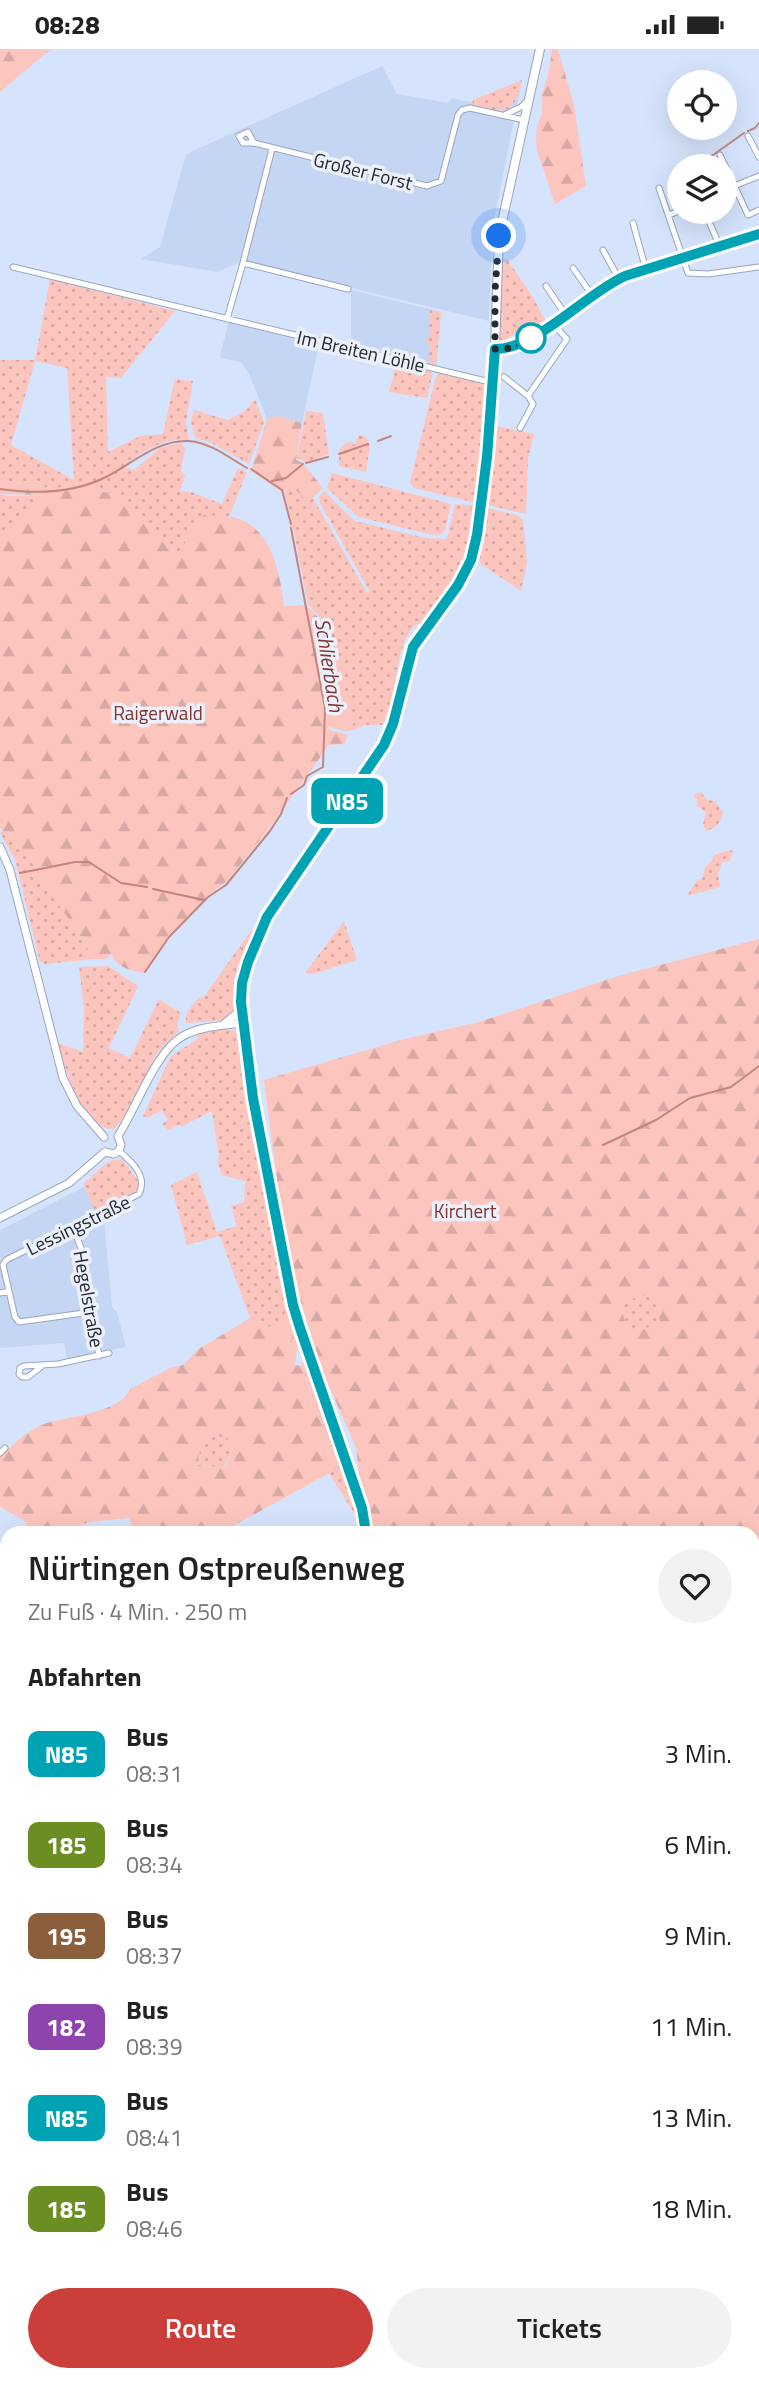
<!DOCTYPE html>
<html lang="de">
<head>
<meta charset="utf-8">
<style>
  :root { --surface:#fff; --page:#f2f2f2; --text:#222; --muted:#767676; --accent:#cc3e39 }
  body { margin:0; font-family:"Titillium Web",sans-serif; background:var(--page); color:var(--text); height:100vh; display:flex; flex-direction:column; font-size:26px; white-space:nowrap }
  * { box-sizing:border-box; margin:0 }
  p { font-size:23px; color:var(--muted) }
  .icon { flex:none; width:38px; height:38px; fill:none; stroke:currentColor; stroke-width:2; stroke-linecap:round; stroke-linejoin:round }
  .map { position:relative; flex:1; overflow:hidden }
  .side { position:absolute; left:0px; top:1477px; width:760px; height:856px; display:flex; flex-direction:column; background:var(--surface); border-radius:21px 21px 0 0; box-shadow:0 7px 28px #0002 }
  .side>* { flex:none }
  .badge { padding:0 14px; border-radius:10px; font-size:24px; line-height:46px }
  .tools { position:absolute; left:667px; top:21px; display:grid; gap:14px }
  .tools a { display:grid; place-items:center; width:70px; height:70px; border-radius:50%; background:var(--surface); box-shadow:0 7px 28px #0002; font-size:35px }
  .you { position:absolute; width:35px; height:35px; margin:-18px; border:5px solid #fff; border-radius:50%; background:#1a73e8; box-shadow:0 0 0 10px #1a73e833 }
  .map>.badge { position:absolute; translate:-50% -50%; box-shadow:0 0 0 4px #fff }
  h2 { padding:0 28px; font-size:26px; line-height:63px }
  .round { display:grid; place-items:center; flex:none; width:74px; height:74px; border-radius:37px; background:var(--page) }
  .overview { display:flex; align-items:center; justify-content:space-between; height:119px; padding:0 28px }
  h1 { font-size:33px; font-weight:600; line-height:52px }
  .action { display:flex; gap:14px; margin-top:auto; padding:14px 28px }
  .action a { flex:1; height:80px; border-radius:42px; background:var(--accent); color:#fff; font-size:28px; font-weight:600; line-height:80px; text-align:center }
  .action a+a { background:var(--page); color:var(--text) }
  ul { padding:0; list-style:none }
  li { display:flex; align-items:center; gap:21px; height:91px; padding:0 28px }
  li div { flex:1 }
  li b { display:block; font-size:26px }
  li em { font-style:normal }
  li .badge { min-width:77px; font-weight:700; text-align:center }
  .status { display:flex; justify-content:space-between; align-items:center; height:49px; padding:0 35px; background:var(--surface); direction:ltr }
  .status svg { height:19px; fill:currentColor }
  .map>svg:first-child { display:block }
  .built { fill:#c5d6f4 }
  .grass { fill:url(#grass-dots); fill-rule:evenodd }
  .forest { fill:url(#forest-firs); fill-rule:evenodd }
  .park { fill:#fcc5be }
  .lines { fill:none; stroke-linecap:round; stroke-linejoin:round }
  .stream { stroke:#c4857e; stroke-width:2 }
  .street-casing { stroke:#98a6bd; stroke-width:7 }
  .secondary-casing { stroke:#98a6bd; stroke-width:9 }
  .primary-casing { stroke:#98a6bd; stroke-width:10 }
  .street { stroke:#fff; stroke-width:5 }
  .secondary { stroke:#fff; stroke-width:7 }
  .primary { stroke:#fff; stroke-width:8 }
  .line-casing { stroke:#fff; stroke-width:16 }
  .line { stroke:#00a3b4; stroke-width:10 }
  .walk { stroke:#242932; stroke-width:7; stroke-dasharray:0 12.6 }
  .stop-dot { fill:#fff; stroke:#00a3b4; stroke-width:3.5 }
  .labels { text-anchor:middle; stroke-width:7; stroke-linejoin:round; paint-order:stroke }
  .street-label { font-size:19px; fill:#242932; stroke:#ebf0fa }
  .park-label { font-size:19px; fill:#82342f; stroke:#ebf0fa }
  .water-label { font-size:21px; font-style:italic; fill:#853631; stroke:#ebf0fa }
</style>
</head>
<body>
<div class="status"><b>08:28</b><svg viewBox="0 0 49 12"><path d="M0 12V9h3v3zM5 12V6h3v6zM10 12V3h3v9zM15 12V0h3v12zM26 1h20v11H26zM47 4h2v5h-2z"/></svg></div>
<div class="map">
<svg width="759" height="2332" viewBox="0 0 759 2332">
  <defs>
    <pattern id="grass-dots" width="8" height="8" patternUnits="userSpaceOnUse" patternTransform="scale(1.75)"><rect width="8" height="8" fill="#fcc5be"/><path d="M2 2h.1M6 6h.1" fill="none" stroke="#d8a9a4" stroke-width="1.8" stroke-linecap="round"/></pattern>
    <pattern id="forest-firs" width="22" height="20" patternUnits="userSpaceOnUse" patternTransform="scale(1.75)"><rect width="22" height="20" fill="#fcc5be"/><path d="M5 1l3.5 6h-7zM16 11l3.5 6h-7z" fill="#d8a9a4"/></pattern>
  </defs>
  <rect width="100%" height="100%" fill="#d5e4fc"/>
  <path class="built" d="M382,17L397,45L448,54L452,49L470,53L522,32L495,166L491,209L489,272L248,214L240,213L218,223L141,210L160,198L186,105Z
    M351,241L441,263L436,317L351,297Z
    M229,273L319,295L302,374L278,367L267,370L249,325L241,313L221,309L220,306Z
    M88,1136L104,1170L112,1258L117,1263L126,1298L67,1310L64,1294L0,1299V1181Z"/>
  <path class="grass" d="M522,31C514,68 505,64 472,56L473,51Z
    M507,210L534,250L545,271L523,285L519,282L508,289L512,297L506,298L500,291L499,284L501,211Z
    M50,230L175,262L121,329L106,328L108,403L140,387L163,385L175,330L193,332L186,373L189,391C164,387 141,404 122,418L134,421L160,399L181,394L185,400L181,422L185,427L180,442L191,443L222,455L238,419L247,423L229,468L203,466L189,477L185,496L176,507L146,476L110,444L95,442L91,435L53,439L0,432V311H35ZM35,312L67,319L74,431L11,396Z
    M430,261L441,263L436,317L430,315L429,295H426V291H429Z
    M397,313L431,321L432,327L427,349L389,343Z
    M440,323L485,336L489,341L478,453L476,454L414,439L410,434L435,331Z
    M255,350L264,373L249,415L210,393L195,389L191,372L194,361L228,371L246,361Z
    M306,362L323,364L329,405L306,413L297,409Z
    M497,377L534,385L528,410L526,465L488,456Z
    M359,386L365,387L370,396L366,423L339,417C339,403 337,397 352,392L353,396L355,395Z
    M332,424L451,455L445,482L439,486L429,485L358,468L327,439Z
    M289,438L300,444L305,456L313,449L367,544L370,543L320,454L319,449L324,442L355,472L426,489L447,490L455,455L477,457L465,513L455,533L425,572C392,579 400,652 382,676H364L354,681L337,604L336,586L308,555L293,479H290L289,476L292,474L284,442Z
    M0,445L7,447L49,446L0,493Z
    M487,459L516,466L523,471L527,513L521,542L478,513L484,492Z
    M701,743L707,751L715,752L723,764C722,773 715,780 706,782L703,775L706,763L697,757L698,752L693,746Z
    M3,782L31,812L94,910L45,915L40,913L15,810L0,784Z
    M729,801L733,802L730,812L722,813L718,825L720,838L687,847L697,831L702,830L705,818L711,813L714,806Z
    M258,872L238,933L234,963L229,968L219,972L186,974C184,964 192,957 199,949H203Z
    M344,872L357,911L313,925L305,924Z
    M108,917L138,937L109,999L130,1009L159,950L181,964L177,976L179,982L156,1005L125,1068L114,1080C83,1081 64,1017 58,994L83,1003L84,960L79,918Z
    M222,980L236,982L240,991L289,1250L303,1298L297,1299L289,1275L265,1278L259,1269H250L220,1187L187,1196L171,1136L197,1123L217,1183L237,1177L231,1157L244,1153L245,1132L222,1126L217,1114L219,1108L212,1062L181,1078L180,1076L168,1081L162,1075L168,1071L162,1061L147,1069L143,1067L171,1007L199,989L195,984Z
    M122,1110L137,1130L139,1139L137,1142L95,1162L83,1135L109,1112Z
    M653,1244L662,1275L628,1284L620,1253Z
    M307,1307L353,1439L361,1470L360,1478L356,1481L355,1466L329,1424L337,1420L302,1317L303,1308Z
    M213,1387L227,1388L233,1398L225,1418L198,1417L200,1396Z
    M0,1929L7,1954L4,1956L7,1963V2039H0Z
    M0,2147L7,2154V2326H72L73,2332H0Z"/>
  <path class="forest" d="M0,0H51L0,43Z
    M552,0H558L574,56L586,137L555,155L537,102L536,89L537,77L542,65V45L549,23Z
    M278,367L302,374L296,411L303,414L323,439L305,456L300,444L289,438L282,443L251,422L267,370Z
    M0,432L53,439L91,435L95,442L110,444L146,476L176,507L185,496L189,477L203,466C215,467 231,466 242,471C274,486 280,526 284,557L306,556L335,586L336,603L317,606L328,679L330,681L348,686L344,695L329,696L270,778L228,831L210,845L168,887L163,898L143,924C129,920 116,919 112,905L105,910H94L31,812L0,779V493L48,446L0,445Z
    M759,890V2332H381L382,2326H752V1484H374L360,1434L356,1399L320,1316L300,1249L281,1162L264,1031L401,991L479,973L615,928ZM652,1244L661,1275L628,1284L620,1253Z
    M250,1269H259L265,1278L289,1275L297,1299L295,1316L302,1317L337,1420L220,1484H134L129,1469L89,1473L63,1484H31L24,1471L0,1458V1408C11,1397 25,1384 39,1377C61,1367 120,1366 130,1340L170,1319L183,1316L197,1301ZM213,1387L227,1388L233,1398L226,1418L198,1417L200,1396Z"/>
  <path class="park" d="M337,604L354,681L346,682L328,678L318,608Z"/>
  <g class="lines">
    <path class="stream" d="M748,82L755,79L759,74
      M692,117L713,106L744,84
      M378,392L391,387
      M339,405L368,395
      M306,414L328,408
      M251,420L282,441L291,475
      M272,432L286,429L303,415
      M0,440C34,445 74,444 106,428C132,415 158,390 189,392C211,394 228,408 247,419
      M291,745L304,736L307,727L323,718L325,659L291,479
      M20,824L75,813H89L121,834L147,838
      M153,840L204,851
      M145,923L169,888L208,848L226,836L270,782L281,765L287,749
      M603,1096L656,1071L690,1049L731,1038L759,1017
      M0,2077L7,2075
      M752,2196L759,2194
      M507,2326L512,2332
      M143,2332L160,2328L164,2332
      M426,2332L443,2326"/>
    <g class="street-casing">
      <path id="street" d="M504,66L521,58L528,51
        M748,87L759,108
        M254,94L248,83L239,87L243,94H254L427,137L441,132L458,66L462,61L470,59L524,71
        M720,106L748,166L759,161
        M659,139L688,224L708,225L759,218
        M724,141L759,127
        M705,163L720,198
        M669,166L679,162
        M633,174L646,221
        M603,201L619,230
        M243,214L272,100
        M13,218L494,334
        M573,219L592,246
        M546,237L565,265
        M227,270L243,214L348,240
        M495,300H506L523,294L619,230L759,185
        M504,328L528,347L567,290L553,275
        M520,379L533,355L528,347
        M73,1179L81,1199L99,1307
        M9,1242L15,1268L19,1273L91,1263
        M0,1244L9,1242L3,1216L6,1211L139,1145C148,1127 132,1113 119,1102
        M42,1317L28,1328H22L19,1325L20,1319L24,1317L58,1315L109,1304
        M0,1404L5,1399
        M0,1636L7,1637
        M0,1726H7
        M0,1771H7
        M0,1835L7,1834
        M3,1896L7,1911"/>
    </g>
    <g class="secondary-casing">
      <path id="secondary" d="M0,798L10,821L63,1029L77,1057L104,1088
        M225,974L237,964L241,954
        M118,1087C136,1060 156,1001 183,987C200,977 223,977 242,974
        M105,1103L114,1105L119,1102L121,1096L118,1087
        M0,1169L69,1134L105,1103
        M0,1680L7,1679"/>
    </g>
    <g class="primary-casing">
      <path id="primary" d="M366,1484L362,1459L300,1279L293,1256L257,1074L242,974V934L254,894L267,868L384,696L393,675L413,598L466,523L474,502L481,457L493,353L499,187L540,0
        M370,2332L372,2326"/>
    </g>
    <use href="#street" class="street"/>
    <use href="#secondary" class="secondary"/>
    <use href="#primary" class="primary"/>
  </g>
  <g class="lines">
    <g class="line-casing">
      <path id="line" d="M366,1484L362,1459L300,1279L293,1256L253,1049L241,953L242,934L248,913L267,868L384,696L393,675L413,598L458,536L471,511L477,486L487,408L495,300C537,300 585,245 625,227L759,185"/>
    </g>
    <use href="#line" class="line"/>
    <path class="walk" d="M499,187L495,242V300L511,299L537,285L531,289"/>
  </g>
  <circle class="stop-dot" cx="531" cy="289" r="14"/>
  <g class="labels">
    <g class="street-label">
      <text transform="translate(363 122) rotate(14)" y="7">Großer Forst</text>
      <text transform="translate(361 302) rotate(13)" y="7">Im Breiten Löhle</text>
      <text transform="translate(78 1176) rotate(-26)" y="7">Lessingstraße</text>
      <text transform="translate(89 1250) rotate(80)" y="7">Hegelstraße</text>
    </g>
    <g class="park-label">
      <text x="158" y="671">Raigerwald</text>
      <text x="465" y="1169">Kirchert</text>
    </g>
    <g class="water-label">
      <text transform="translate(329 616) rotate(81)" y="7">Schlierbach</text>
    </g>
  </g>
</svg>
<div class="tools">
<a><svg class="icon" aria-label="locate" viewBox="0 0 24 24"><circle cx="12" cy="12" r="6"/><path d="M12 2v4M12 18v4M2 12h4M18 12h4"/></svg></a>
<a><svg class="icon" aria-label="layers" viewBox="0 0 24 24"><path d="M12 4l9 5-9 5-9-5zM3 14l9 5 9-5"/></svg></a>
</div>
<div class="you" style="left:499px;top:187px"></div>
<b class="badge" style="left:347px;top:752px;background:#00a3b4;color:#fff">N85</b>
<section class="side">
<div class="overview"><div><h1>Nürtingen Ostpreußenweg</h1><p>Zu Fuß · 4 Min. · 250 m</p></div><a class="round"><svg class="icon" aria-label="heart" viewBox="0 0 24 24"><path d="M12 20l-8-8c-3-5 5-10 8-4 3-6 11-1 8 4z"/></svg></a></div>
<h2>Abfahrten</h2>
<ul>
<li><span class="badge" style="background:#00a3b4;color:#fff">N85</span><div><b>Bus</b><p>08:31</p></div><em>3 Min.</em></li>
<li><span class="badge" style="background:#6b8e23;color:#fff">185</span><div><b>Bus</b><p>08:34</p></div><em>6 Min.</em></li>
<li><span class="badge" style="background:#8b5e3c;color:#fff">195</span><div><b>Bus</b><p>08:37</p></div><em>9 Min.</em></li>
<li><span class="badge" style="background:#8e44ad;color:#fff">182</span><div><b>Bus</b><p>08:39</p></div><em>11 Min.</em></li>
<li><span class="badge" style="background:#00a3b4;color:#fff">N85</span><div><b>Bus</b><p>08:41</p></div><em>13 Min.</em></li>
<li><span class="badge" style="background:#6b8e23;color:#fff">185</span><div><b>Bus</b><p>08:46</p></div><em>18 Min.</em></li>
</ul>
<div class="action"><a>Route</a><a>Tickets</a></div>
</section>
</div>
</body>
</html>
